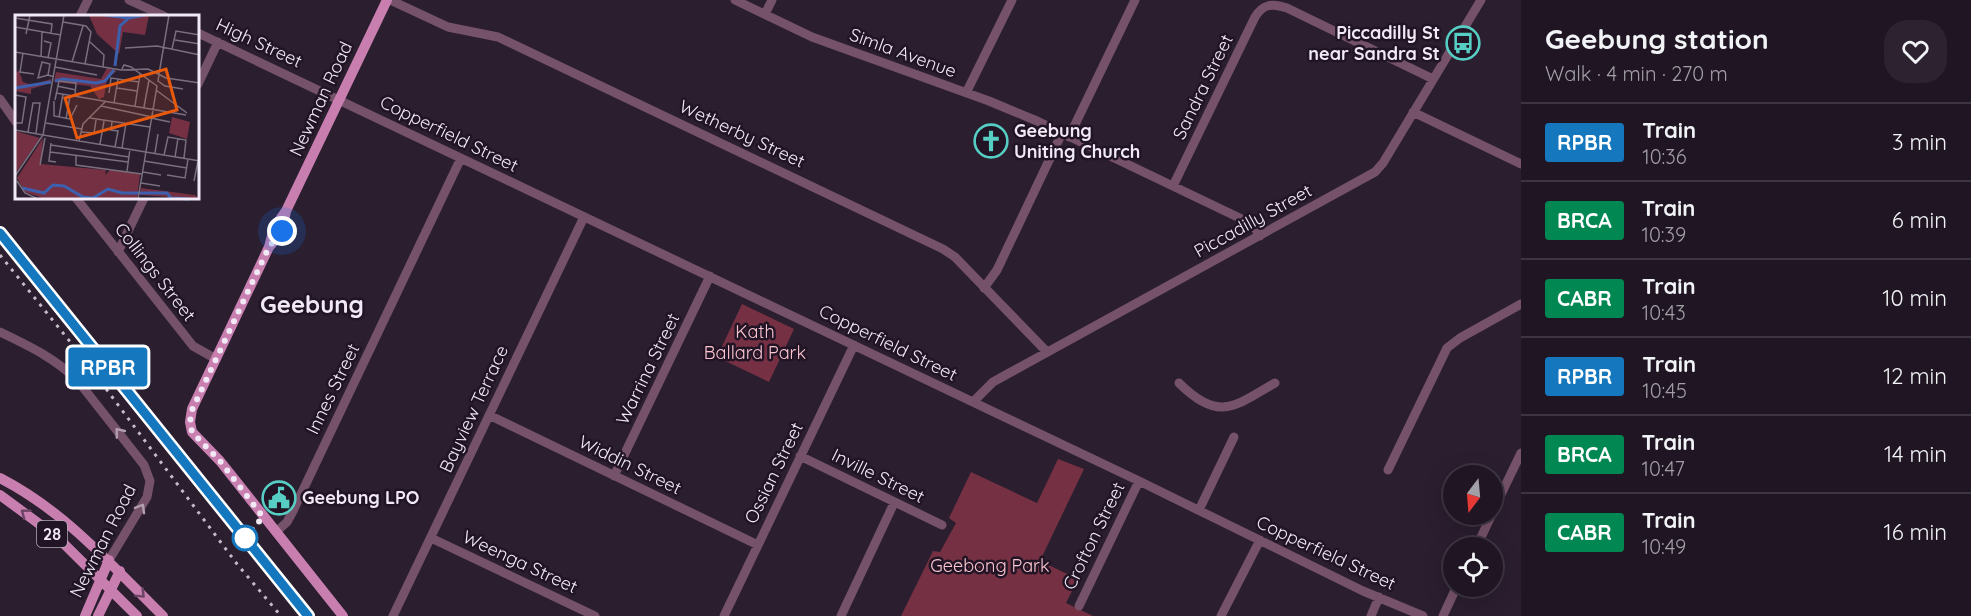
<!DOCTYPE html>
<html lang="en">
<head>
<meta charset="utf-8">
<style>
  :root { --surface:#201623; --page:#2d2330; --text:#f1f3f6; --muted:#a29fa6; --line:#3d3541 }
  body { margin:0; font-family:Quicksand,sans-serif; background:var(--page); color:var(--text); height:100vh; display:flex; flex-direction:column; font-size:22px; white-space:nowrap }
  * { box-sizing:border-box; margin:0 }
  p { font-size:20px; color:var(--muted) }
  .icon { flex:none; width:33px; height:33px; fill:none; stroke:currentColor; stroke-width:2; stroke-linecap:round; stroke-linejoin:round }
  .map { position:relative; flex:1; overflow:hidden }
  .sheet { display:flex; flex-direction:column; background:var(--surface); width:450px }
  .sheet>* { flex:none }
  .badge { padding:0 12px; border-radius:4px; font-size:21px; line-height:39px }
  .needle { width:39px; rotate:196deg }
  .tools { position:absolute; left:1443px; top:465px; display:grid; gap:12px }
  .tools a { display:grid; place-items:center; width:60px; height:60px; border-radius:50%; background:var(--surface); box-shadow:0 6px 24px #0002,0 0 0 2px var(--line); font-size:30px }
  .you { position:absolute; width:30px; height:30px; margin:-15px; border:4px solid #fff; border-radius:50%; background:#1a73e8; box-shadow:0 0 0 9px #1a73e833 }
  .map>.badge { position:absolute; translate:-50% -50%; box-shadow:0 0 0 3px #fff }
  .round { display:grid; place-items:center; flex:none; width:63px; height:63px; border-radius:24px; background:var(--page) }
  .summary { display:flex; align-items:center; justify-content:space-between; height:102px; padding:0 24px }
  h1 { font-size:28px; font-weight:700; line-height:45px }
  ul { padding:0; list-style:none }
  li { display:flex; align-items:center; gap:18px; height:78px; padding:0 24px; border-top:2px solid var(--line) }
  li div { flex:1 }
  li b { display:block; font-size:22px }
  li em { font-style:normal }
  li .badge { min-width:66px; font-weight:700; text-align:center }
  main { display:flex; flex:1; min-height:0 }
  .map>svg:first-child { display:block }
  .green { fill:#753143 }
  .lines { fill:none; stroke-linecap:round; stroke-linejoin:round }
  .minor { stroke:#755269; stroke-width:9 }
  .major { stroke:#c87fb0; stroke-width:10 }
  .rail { stroke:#c5bcc9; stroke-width:3; stroke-dasharray:3 6; stroke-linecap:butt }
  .oneway { stroke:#b39eaf }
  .oneway2 { stroke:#6c4464 }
  .line-casing { stroke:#fff; stroke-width:14 }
  .line { stroke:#1578be; stroke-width:9 }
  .walk { stroke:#f1e9f5; stroke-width:6; stroke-dasharray:0 10.8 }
  .stop-dot { fill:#fff; stroke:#1578be; stroke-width:3 }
  .labels { text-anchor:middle; stroke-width:5; stroke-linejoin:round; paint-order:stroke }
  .shield { fill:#201425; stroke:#b2a9b7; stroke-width:1.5 }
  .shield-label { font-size:16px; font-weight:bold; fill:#f1e9f5 }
  .poi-label { font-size:18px; font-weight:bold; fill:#f1e9f5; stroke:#201425; text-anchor:start }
  .street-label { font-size:18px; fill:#f1e9f5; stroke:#201425 }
  .park-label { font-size:18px; fill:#fbc5cf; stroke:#201425 }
  .district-label { font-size:24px; font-weight:bold; fill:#f1e9f5; stroke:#201425 }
  .inset-river { fill:none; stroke:#3c60ad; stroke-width:3 }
  .inset-road { fill:none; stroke:#7a6f7e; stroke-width:1.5 }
  .view { fill:#e8590c; fill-opacity:0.15; stroke:#e8590c; stroke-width:3 }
  .inset-edge { fill:none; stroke:#f1e9f5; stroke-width:3 }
</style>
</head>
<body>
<main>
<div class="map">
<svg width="1521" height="616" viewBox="0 0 1521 616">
  <rect width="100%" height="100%" fill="#2a1e2f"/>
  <path class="green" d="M742,304L794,329L769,382L717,357Z
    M1058,459L1084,469L1040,561L1078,579L1066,603L1093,616H901L933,551L940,552L956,523L949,518L971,472L1037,503Z"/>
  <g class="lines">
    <path class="minor" d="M129,0L164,16
      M390,0L448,27L498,37L943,249L955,257L1047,352
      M735,0L812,37L989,101L1037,121L1248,222L1255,228L1260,236
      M765,14L772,0
      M80,16L88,0
      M198,33L1139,481L1363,591L1423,616
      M198,84L218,42
      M966,93L1012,0
      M0,99L16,122
      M1413,112L1521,164
      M1069,137L1135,0
      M1173,186L1255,17C1263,4 1272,3 1287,8L1433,79
      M76,198L193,346L216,359
      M118,252L144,198
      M984,288L997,270L1062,133
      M0,332C29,346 55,358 78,381L144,465L150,481L147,497L109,560
      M1179,383C1219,423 1235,406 1275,383
      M973,402L993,382L1375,172L1383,163L1481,0
      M489,415L758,545
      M800,456L942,525
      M1388,470L1447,348L1460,338L1521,304
      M614,476L710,276
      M1199,510L1234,437
      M1492,513L1521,453
      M276,532L287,522L293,511L461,158
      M431,538L595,616
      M1476,548L1492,514
      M1079,606L1139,481
      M393,616L584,217
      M724,616L854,345
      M841,616L894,503
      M1221,616L1260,540
      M1371,616L1379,597
      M1443,616L1457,586"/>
    <path class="major" d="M286,211L274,228L269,247L192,409L190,422L192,432L220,461L343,616
      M271,245L282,231L286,211L387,0
      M0,478C66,512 111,565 163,616
      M0,495L57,537L137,616
      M85,616L109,560
      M98,616L120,571"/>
    <path class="rail" d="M0,233L308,616
      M0,255L80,354L237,564L281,616"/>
  </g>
  <defs><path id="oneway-chevron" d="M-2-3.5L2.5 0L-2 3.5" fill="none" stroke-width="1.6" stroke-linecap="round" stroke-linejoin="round" transform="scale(1.5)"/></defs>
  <g class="oneway">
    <use href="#oneway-chevron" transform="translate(119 432) rotate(-129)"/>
    <use href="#oneway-chevron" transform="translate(141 508) rotate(-60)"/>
  </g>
  <g class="oneway2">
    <use href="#oneway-chevron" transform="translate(25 513) rotate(-143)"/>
    <use href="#oneway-chevron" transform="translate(141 594) rotate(45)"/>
  </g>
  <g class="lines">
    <g class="line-casing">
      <path id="line" d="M0,233L308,616"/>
    </g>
    <use href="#line" class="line"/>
    <path class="walk" d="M245,538L263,517L220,461L192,432L190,422L192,410L269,247L282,231"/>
  </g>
  <defs>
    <g id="bus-ring" transform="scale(1.725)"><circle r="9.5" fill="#201425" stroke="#56cec3" stroke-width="1.5"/><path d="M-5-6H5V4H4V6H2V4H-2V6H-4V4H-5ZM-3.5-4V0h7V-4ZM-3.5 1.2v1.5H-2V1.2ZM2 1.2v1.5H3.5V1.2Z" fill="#56cec3"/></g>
    <g id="church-ring" transform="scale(1.725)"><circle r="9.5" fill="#201425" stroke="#56cec3" stroke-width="1.5"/><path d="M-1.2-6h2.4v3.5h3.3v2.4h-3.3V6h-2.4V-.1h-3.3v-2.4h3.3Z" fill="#56cec3"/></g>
    <g id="civic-ring" transform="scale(1.725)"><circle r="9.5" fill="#201425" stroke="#56cec3" stroke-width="1.5"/><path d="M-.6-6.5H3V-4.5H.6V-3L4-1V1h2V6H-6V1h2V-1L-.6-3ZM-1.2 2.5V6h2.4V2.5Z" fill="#56cec3"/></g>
  </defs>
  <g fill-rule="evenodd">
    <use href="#bus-ring" x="1463" y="43"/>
    <use href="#church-ring" x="991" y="141"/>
    <use href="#civic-ring" x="279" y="498"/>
  </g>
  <circle class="stop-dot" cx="245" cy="538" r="12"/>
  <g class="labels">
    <rect class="shield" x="37" y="521" width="30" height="26" rx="4.5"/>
    <g class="shield-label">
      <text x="52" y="540">28</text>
    </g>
    <g class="poi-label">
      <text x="1440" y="39" text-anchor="end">Piccadilly St<tspan x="1440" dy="21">near Sandra St</tspan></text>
      <text x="1014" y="137">Geebung<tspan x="1014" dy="21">Uniting Church</tspan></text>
      <text x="302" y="504">Geebung LPO</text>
    </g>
    <g class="street-label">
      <text transform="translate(259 43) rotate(25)" y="6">High Street</text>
      <text transform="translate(903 53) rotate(20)" y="6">Simla Avenue</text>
      <text transform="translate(1203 87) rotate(-64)" y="6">Sandra Street</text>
      <text transform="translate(321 99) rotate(-65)" y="6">Newman Road</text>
      <text transform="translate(449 134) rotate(26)" y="6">Copperfield Street</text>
      <text transform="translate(742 134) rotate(25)" y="6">Wetherby Street</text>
      <text transform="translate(1253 221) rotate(-29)" y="6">Piccadilly Street</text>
      <text transform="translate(155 272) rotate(52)" y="6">Collings Street</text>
      <text transform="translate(888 343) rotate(26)" y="6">Copperfield Street</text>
      <text transform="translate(648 369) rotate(-64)" y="6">Warrina Street</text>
      <text transform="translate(333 389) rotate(-64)" y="6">Innes Street</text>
      <text transform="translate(474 409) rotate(-65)" y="6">Bayview Terrace</text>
      <text transform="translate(630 465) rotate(26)" y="6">Widdin Street</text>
      <text transform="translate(774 473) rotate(-64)" y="6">Ossian Street</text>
      <text transform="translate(878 476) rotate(26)" y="6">Inville Street</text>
      <text transform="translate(1094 536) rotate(-64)" y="6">Crofton Street</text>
      <text transform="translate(103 541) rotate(-63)" y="6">Newman Road</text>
      <text transform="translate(1326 553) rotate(25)" y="6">Copperfield Street</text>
      <text transform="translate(520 562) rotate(25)" y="6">Weenga Street</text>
    </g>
    <g class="park-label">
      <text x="755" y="338">Kath<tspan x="755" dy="21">Ballard Park</tspan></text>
      <text x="990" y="572">Geebong Park</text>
    </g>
    <g class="district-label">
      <text x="312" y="313">Geebung</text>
    </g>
  </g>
  <g transform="translate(15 15)">
    <rect width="184" height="184" fill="#2a1e2f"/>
    <path d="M74,0H134L130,20L108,17L104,39L82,19ZM92,53L102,56L92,63L89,82L84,84L75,71L39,67L41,57L86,64ZM4,56L8,67L17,70L36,64V68L16,74V79L0,76V57ZM157,102L175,107L172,124L154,118ZM0,116L25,123L0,159ZM28,123L26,149L91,155L90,160L95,155L125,159L122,184H31L10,177L2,163ZM126,173L180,180L184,184L125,180Z" fill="#753143"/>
    <path class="inset-river" d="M90,0L113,3M100,51L105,11L114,3L130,0M40,66L48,64L81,68L90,66L99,55M0,73L36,67M7,173L29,178L38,170L49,171L68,182L78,183L93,174L107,178H152L156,183L174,184"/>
    <path class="inset-road" d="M0,3L37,9L36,18M48,7L71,11L76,17L70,49M0,12L46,20M11,19L15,0M160,25L185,29M29,26L36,28L33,43M74,26L89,40L88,52M110,33L142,31L185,40M157,34L161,16L185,20M0,37L106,55L133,54L151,63L185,68M8,38L5,57L19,59M26,42L27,17M57,47L68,11M40,52L82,60M107,54L109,50L116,52L142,71L123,184M144,59L154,0M33,60L23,63L27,47L35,49L33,60L39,62M144,60L143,66L150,71L168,74M42,71L61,75M102,73L122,76M141,75L172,98M41,78L171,100M94,78L96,63L124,67M0,80L11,82L7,108H0M40,85L44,66L61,68L60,81M39,86V101L55,104L62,90M99,88L103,64M86,91L137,102M120,91L125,59M129,92L134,65M44,102L48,79M75,103L135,112M136,103L155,107M51,104L55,81M97,107L96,115L103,116L100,132M31,108L67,114M0,115L28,120M13,117L18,88H25L21,118M66,117L79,118L81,105M28,120L185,146M64,126L68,109L90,87M36,128L34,146L41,147M85,129L89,106M36,130L114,142M107,133L111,108M35,137L113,147M140,138L143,119M149,140L153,122L171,125L169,143M61,141V150L127,159M160,142L163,123M129,146L172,153M25,150L30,123M112,156L115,134M128,157L146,160M152,160L170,163L173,144M0,161L28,120L49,0M2,166L10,178L23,184M179,166L183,146M126,168L145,171"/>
    <path class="view" d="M151,54L162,95L62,123L50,83Z"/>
    <rect width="184" height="184" class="inset-edge"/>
  </g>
</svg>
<div class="tools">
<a><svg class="needle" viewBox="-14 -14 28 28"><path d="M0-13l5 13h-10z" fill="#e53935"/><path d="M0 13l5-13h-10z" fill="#a29fa6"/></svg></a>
<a><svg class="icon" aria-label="locate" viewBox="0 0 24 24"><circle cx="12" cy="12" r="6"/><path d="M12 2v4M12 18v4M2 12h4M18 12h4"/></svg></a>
</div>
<div class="you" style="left:282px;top:231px"></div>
<b class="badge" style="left:108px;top:367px;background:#1578be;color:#fff">RPBR</b>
</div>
<section class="sheet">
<div class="summary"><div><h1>Geebung station</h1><p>Walk · 4 min · 270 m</p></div><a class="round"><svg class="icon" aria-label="heart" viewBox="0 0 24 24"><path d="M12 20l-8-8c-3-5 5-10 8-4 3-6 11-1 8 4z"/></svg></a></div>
<ul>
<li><span class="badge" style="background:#1578be;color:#fff">RPBR</span><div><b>Train</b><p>10:36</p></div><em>3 min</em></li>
<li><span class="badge" style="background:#008752;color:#fff">BRCA</span><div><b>Train</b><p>10:39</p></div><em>6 min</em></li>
<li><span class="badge" style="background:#008752;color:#fff">CABR</span><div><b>Train</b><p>10:43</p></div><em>10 min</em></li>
<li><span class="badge" style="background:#1578be;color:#fff">RPBR</span><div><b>Train</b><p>10:45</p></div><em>12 min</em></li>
<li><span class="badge" style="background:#008752;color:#fff">BRCA</span><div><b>Train</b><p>10:47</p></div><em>14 min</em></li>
<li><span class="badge" style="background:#008752;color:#fff">CABR</span><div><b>Train</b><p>10:49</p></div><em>16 min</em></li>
</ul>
</section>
</main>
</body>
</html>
